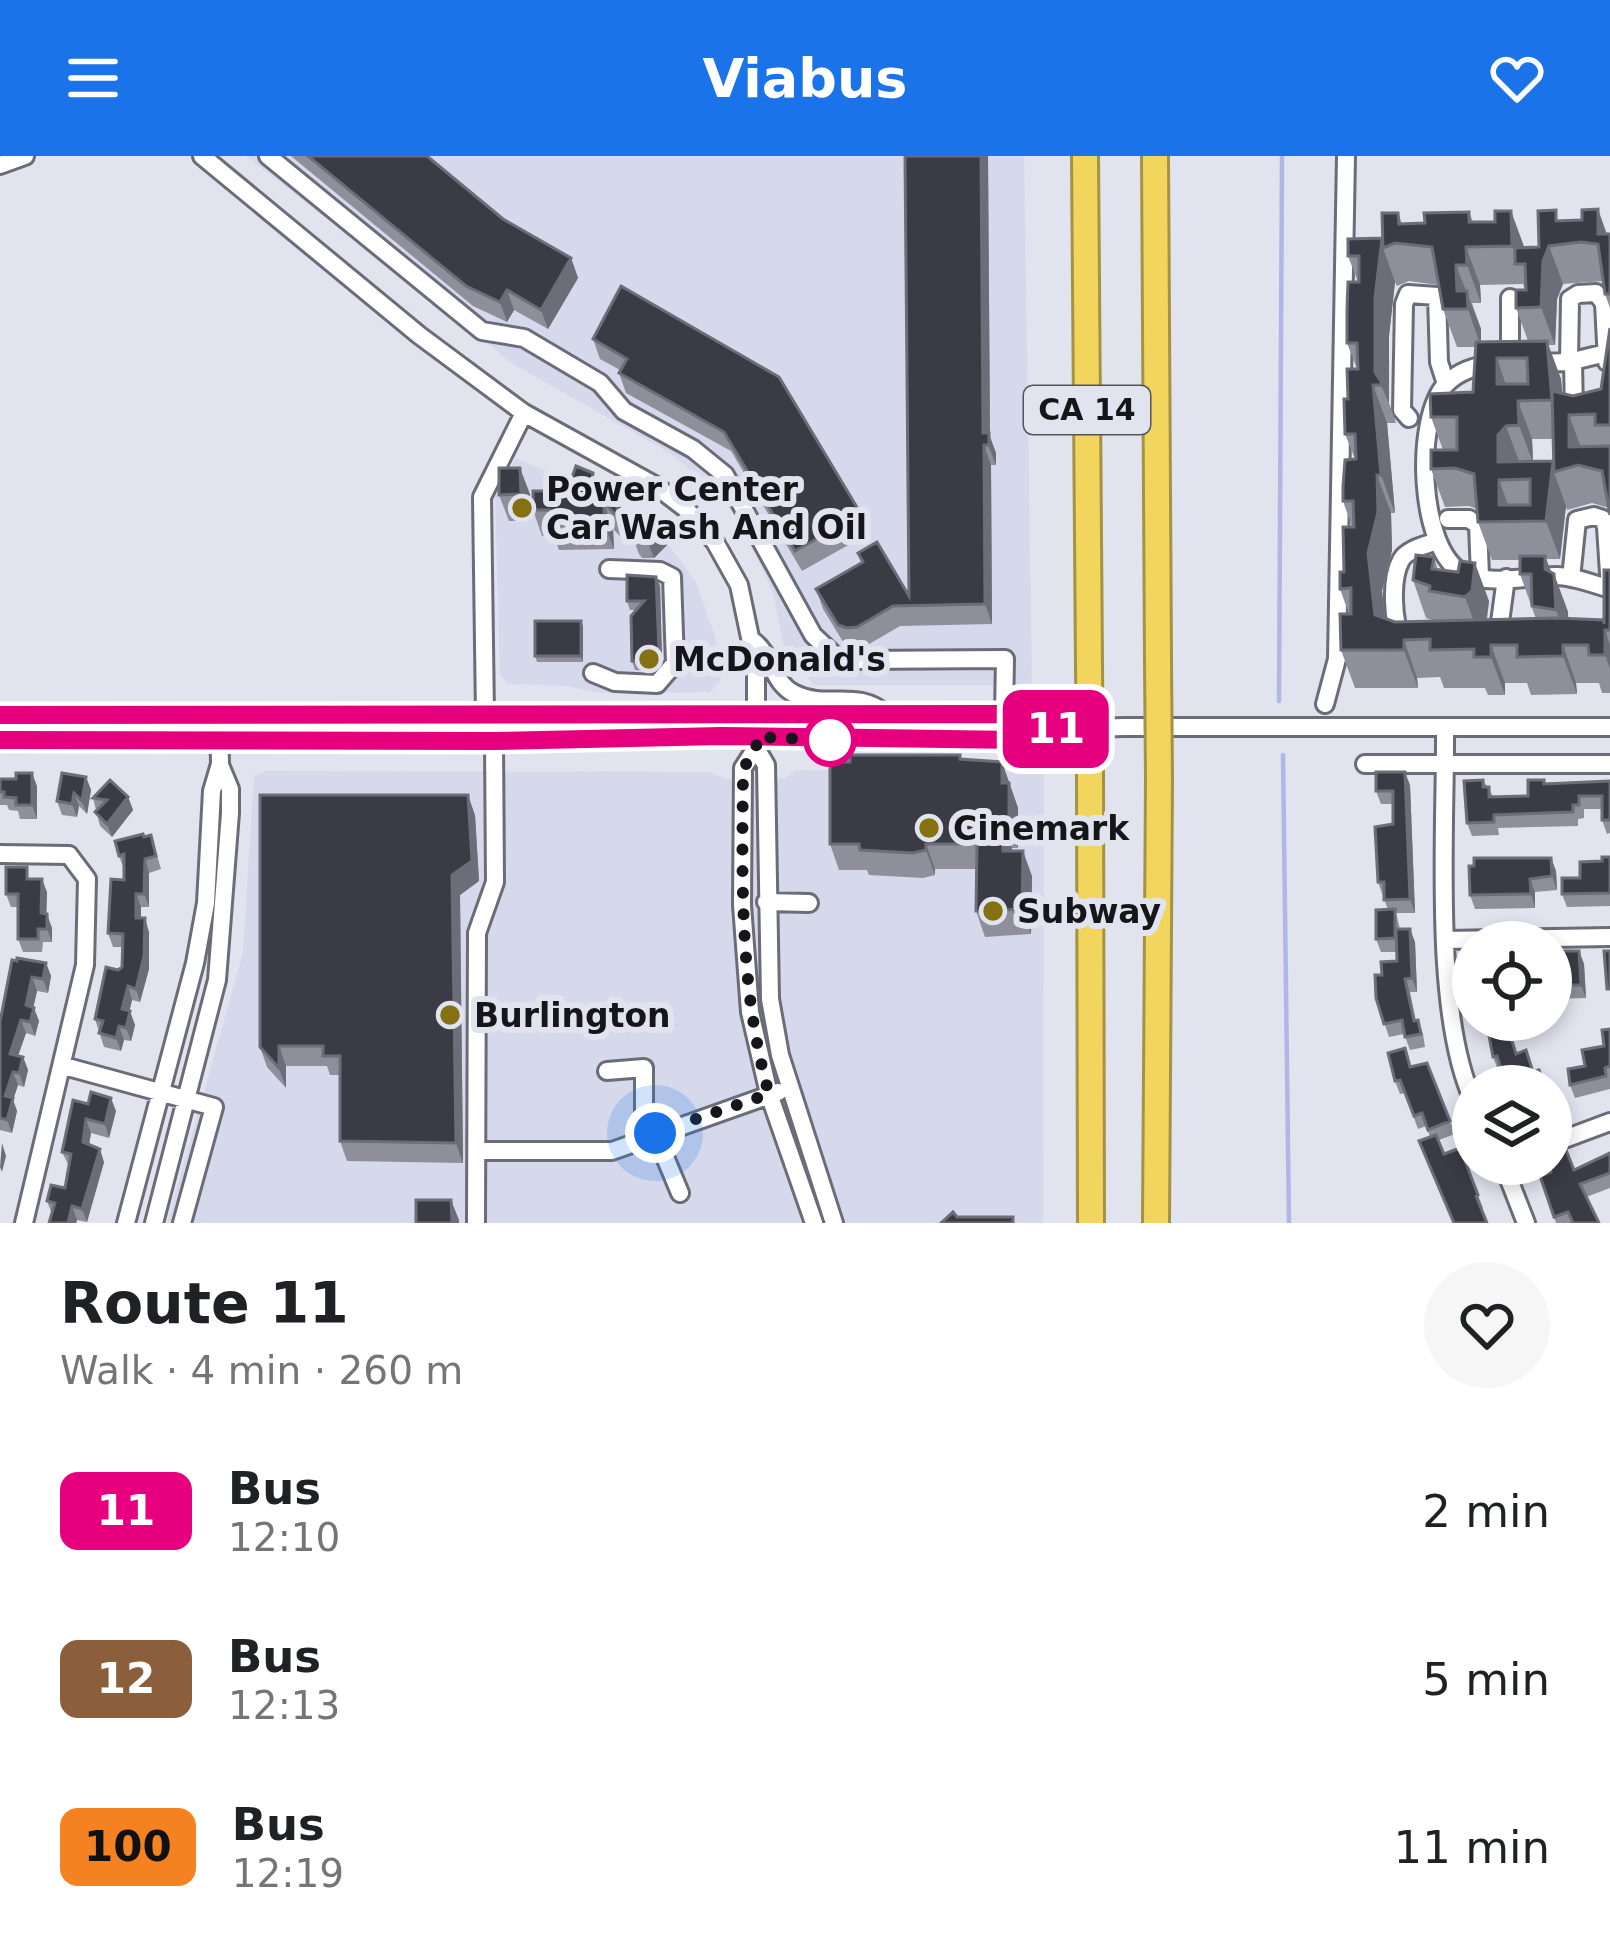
<!DOCTYPE html>
<html lang="en">
<head>
<meta charset="utf-8">
<style>
  :root { --surface:#fff; --page:#f6f6f6; --text:#202124; --muted:#757577; --accent:#1a73e8 }
  body { margin:0; font-family:"DejaVu Sans",sans-serif; background:var(--page); color:var(--text); height:100vh; display:flex; flex-direction:column; font-size:45px; white-space:nowrap }
  * { box-sizing:border-box; margin:0 }
  p { font-size:39px; color:var(--muted) }
  .icon { flex:none; width:66px; height:66px; fill:none; stroke:currentColor; stroke-width:2; stroke-linecap:round; stroke-linejoin:round }
  .map { position:relative; height:1067px; overflow:hidden }
  .panel { display:flex; flex-direction:column; background:var(--surface); flex:1 }
  .panel>* { flex:none }
  .badge { padding:0 24px; border-radius:18px; font-size:42px; line-height:78px }
  .fabs { position:absolute; left:1452px; top:765px; display:grid; gap:24px }
  .fabs a { display:grid; place-items:center; width:120px; height:120px; border-radius:50%; background:var(--surface); box-shadow:0 6px 18px #0003; font-size:60px }
  .you { position:absolute; width:60px; height:60px; margin:-30px; border:9px solid #fff; border-radius:50%; background:#1a73e8; box-shadow:0 0 0 18px #1a73e833 }
  .map>.badge { position:absolute; translate:-50% -50%; box-shadow:0 0 0 6px #fff }
  .round { display:grid; place-items:center; flex:none; width:126px; height:126px; border-radius:63px; background:var(--page) }
  .headline { display:flex; align-items:center; justify-content:space-between; height:204px; padding:0 60px }
  h1 { font-size:57px; font-weight:800; line-height:90px }
  ul { padding:0; list-style:none }
  li { display:flex; align-items:center; gap:36px; height:168px; padding:0 60px }
  li div { flex:1 }
  li b { display:block; font-size:45px }
  li em { font-style:normal }
  li .badge { min-width:132px; font-weight:700; text-align:center }
  header { display:flex; justify-content:space-between; align-items:center; height:156px; padding:0 60px; background:var(--accent); color:#fff; font-size:54px; font-weight:800 }
  .map>svg:first-child { display:block }
  .built { fill:#d6d9ec }
  .lines { fill:none; stroke-linecap:round; stroke-linejoin:round }
  .stream { stroke:#b1b6e6; stroke-width:4.5 }
  .minor-casing { stroke:#6b6c77; stroke-width:22 }
  .highway-casing { stroke:#a49245; stroke-width:30 }
  .minor { stroke:#fff; stroke-width:16 }
  .highway { stroke:#f1d55c; stroke-width:24 }
  .highway-bridge-casing { stroke:#a49245; stroke-width:30; stroke-linecap:butt }
  .highway-bridge { stroke:#f1d55c; stroke-width:24 }
  .wall { fill:#8e8f9a; fill-rule:evenodd }
  .shaded-wall { fill:#6c6d78 }
  .building { fill:#3a3b45; stroke:#6c6d78; stroke-width:3; fill-rule:evenodd }
  .line-casing { stroke:#fff; stroke-width:27 }
  .line { stroke:#e6007e; stroke-width:18 }
  .walk { stroke:#16161a; stroke-width:12; stroke-dasharray:0 21.6 }
  .poi-dot { fill:#857112; stroke:#e1e3ef; stroke-width:4.5 }
  .stop-dot { fill:#fff; stroke:#e6007e; stroke-width:6 }
  .labels { text-anchor:middle; stroke-width:12; stroke-linejoin:round; paint-order:stroke }
  .shield { fill:#e1e3ef; stroke:#53545a; stroke-width:3 }
  .shield-label { font-size:30px; font-weight:bold; fill:#16161a }
  .poi-label { font-size:33px; font-weight:bold; fill:#16161a; stroke:#e1e3ef; text-anchor:start }
</style>
</head>
<body>
<header><svg class="icon" aria-label="menu" viewBox="0 0 24 24"><path d="M4 6h16M4 12h16M4 18h16"/></svg>Viabus<svg class="icon" aria-label="heart" viewBox="0 0 24 24"><path d="M12 20l-8-8c-3-5 5-10 8-4 3-6 11-1 8 4z"/></svg></header>
<div class="map">
<svg width="1610" height="1067" viewBox="0 0 1610 1067">
  <rect width="100%" height="100%" fill="#e1e3ef"/>
  <path class="built" d="M246,0H1024L1032,529H814L784,493L774,440L758,403L738,364L711,331L670,297L515,209Z
    M516,302L606,342L642,364L668,388L696,426L716,483L721,524L710,536L600,537L567,530L508,528L500,519L495,337Z
    M796,614L1044,616L1043,1067H167L243,797L254,620L265,615L707,616L726,623L785,622Z"/>
  <g class="lines">
    <path class="stream" d="M1279,545L1282,0
      M1283,599L1289,1067"/>
    <g class="minor-casing">
      <path id="minor" d="M202,0L419,179L524,257L656,330L686,353L715,386L739,429L756,510V592L743,612L742,749L750,856L769,938L814,1067
        M268,0L482,175L524,182L600,227L624,255L693,293L725,319L813,479L835,500L853,504L1005,503L1004,558
        M0,9L25,0
        M1510,142V207
        M1573,205L1574,258
        M1569,206L1570,143L1578,138L1596,137L1604,147L1607,206
        M1534,207L1569,206L1610,196
        M1496,208C1478,209 1459,215 1446,228C1414,262 1418,394 1463,417C1490,430 1528,420 1556,420C1574,420 1593,428 1610,433
        M1409,262L1402,254L1404,148L1408,138L1437,140L1439,206L1446,228
        M1448,363H1469L1478,369L1480,420
        M1571,422L1577,364L1594,360L1603,363L1606,371L1610,433
        M1498,481L1506,422
        M753,485C773,500 772,527 795,538C827,554 857,532 887,559
        M1402,485C1393,466 1390,424 1401,404C1407,393 1426,389 1437,385
        M593,517L615,526L657,528L675,507L672,421L660,415L609,413
        M1325,548L1337,503L1346,0
        M0,559L1004,558L1057,573
        M485,560L482,341L524,257
        M1445,571C1446,672 1432,854 1473,944
        M0,584L494,585L721,580L1020,584L1057,573L1124,571H1610
        M756,592L766,609L770,843L780,899L834,1067
        M1365,608H1610
        M0,698L69,699L87,723L85,809L24,1067
        M766,746L809,747
        M1446,784L1610,781
        M64,910L214,951L182,1067
        M607,915L644,912V964L652,978
        M655,977L680,1037
        M1551,988L1610,966
        M478,995H612L778,936
        M1503,1008L1526,1067
        M126,1067L195,807L206,747L212,635L220,608L219,559
        M154,1067L217,824L230,657V633L220,609
        M476,1067L477,777L495,726L494,585"/>
    </g>
    <g class="highway-casing">
      <path id="highway" d="M1085,0L1089,508
        M1155,0L1158,505
        M1090,620L1091,1067
        M1156,1067L1159,623"/>
    </g>
    <use href="#minor" class="minor"/>
    <use href="#highway" class="highway"/>
    <g class="highway-bridge-casing">
      <path id="highway-bridge" d="M1158,505L1159,623
        M1089,508L1090,620"/>
    </g>
    <use href="#highway-bridge" class="highway-bridge"/>
  </g>
  <path class="wall" d="M291,0H427L503,63L571,102L578,122L548,173L514,154L507,166L473,150Z
    M905,0H988L990,281L996,297V309H991L992,468L900,470L864,491H854L845,489L823,453L816,433L861,406L858,397L909,440Z
    M1469,56L1473,66L1524,91H1539L1560,65L1610,78V152L1605,138L1603,125L1563,128L1557,143L1555,189H1548L1561,223L1562,237L1573,240L1601,233L1610,172V359L1609,352L1592,347L1567,354L1566,350L1560,403H1546L1551,416L1554,418L1568,456V463L1604,464L1610,414V537H1602L1599,527H1576L1577,538L1531,539L1527,527H1505V539H1488L1485,532H1444L1440,521L1417,522L1418,532H1355L1341,494L1349,458L1340,433L1352,371L1343,345L1355,303L1345,278L1348,243L1357,213L1347,187L1358,126L1348,100L1382,82L1398,57L1402,68L1425,67ZM1409,125L1438,129L1443,153L1457,191H1475L1473,236L1431,261L1443,294L1431,313L1445,351L1469,350L1477,353L1478,366L1492,404H1520V418L1536,463L1487,464L1489,445L1438,414L1434,401L1413,424L1426,462L1435,465L1395,466L1385,463L1382,435L1392,394L1391,357H1395L1387,267H1396L1389,247V180L1395,126L1397,130ZM1523,128L1525,134L1516,152L1528,185L1481,186V173L1472,147H1481L1480,129ZM1532,283H1553V305H1533Z
    M621,130L861,358L868,378L802,415L731,295L626,237L619,217L620,214L600,203L593,183Z
    M530,338V364L509,365L499,339Z
    M602,339L617,341L626,367V386L613,373L614,393L559,394L554,380H542L533,354Z
    M649,355L667,389L654,402H642L639,398L629,372Z
    M656,421L660,430L662,502L651,515L635,514L632,505L636,454H630L627,445Z
    M581,465L583,471V506H537L535,500Z
    M962,603L1002,606L1018,652V692H1012V695L1032,720L1031,778L985,781L976,755L977,713H935V719L923,722L869,719L867,714H839L830,688Z
    M86,621L91,634L87,658L79,650L77,661L62,659L57,645Z
    M0,623L37,630V663H20L18,655L9,654L7,649H0Z
    M1483,624L1493,640H1528L1545,628L1610,625V677L1607,678L1602,664V653H1584V662L1578,663V670L1498,672L1499,679L1472,680L1467,667Z
    M1410,629L1415,757H1396L1400,773L1415,786L1417,836H1410L1416,865L1418,864L1423,878L1425,891L1410,894L1404,878L1389,881L1376,842L1382,819L1397,805V796H1381L1376,783L1388,754L1378,726L1393,668V648H1381L1376,635Z
    M128,641L133,654L112,681L100,670L93,642Z
    M475,659L479,725L460,739L463,1007L347,1005L340,985V919H330L327,910H286V932L267,911L260,891Z
    M151,679L161,713L149,717V751H141V762L149,776V813L140,846L132,844L129,855L135,869L131,885L124,884L121,895L104,891L95,863L118,814L122,811L123,791H113L108,777L124,724V713L119,700L144,681Z
    M1610,701V750L1567,751L1562,738L1602,705Z
    M1551,702L1556,715L1557,734L1535,736V752L1475,753L1470,739Z
    M32,723L47,736L46,758L52,772V786H43L42,796H23L18,783V751H11L6,738Z
    M1579,795L1584,808L1586,842L1551,843V811H1564Z
    M12,804L46,807L51,820L48,837L37,835L33,851L39,865L35,880L26,877L18,900L23,901L28,914L24,931L18,929L13,944L17,955L12,977L0,974V866Z
    M1486,864H1518L1522,884L1513,885L1517,897L1545,930H1507L1502,913L1498,914L1493,901Z
    M1610,873V933L1575,942L1570,929L1604,890Z
    M1427,907L1455,978L1439,984L1444,998L1460,992L1483,1052L1481,1053L1430,981L1426,970L1418,973L1405,937L1400,938L1395,925L1412,911Z
    M88,948L116,955L109,982L91,977L89,989L104,1006L87,1066L77,1064L76,1067H49L52,1058L47,1045L65,1032L69,1010L62,996Z
    M1610,997V1032L1586,1041L1599,1067H1556L1540,1020L1574,1014Z"/>
  <path class="shaded-wall" d="M981,0H988L990,281L996,297V309L983,277Z
    M1598,53L1610,87L1598,78Z
    M1511,55L1525,93L1519,108L1512,90Z
    M1382,82L1383,92L1395,126L1389,180V247L1375,216V142Z
    M1549,90L1563,128L1557,143L1555,189L1541,151L1543,105Z
    M1466,91L1480,129L1481,147L1467,109Z
    M571,102L578,122L548,173L541,154Z
    M1456,109L1481,173V191L1468,153L1457,135Z
    M507,134L514,154L507,166L500,146Z
    M1547,185L1561,223L1566,283L1552,244Z
    M1497,202L1510,241L1497,228Z
    M1373,229L1387,267L1395,357L1381,319Z
    M1518,245L1532,283L1533,307L1519,269Z
    M1569,259L1583,297L1569,291Z
    M1506,270L1520,308L1498,306V279Z
    M984,289L991,309L992,468L985,448Z
    M1553,305L1554,316L1566,350L1560,403L1546,365Z
    M520,312L530,338V364L521,338Z
    M593,317L603,343L590,338Z
    M1377,319L1391,357L1392,394L1382,435L1389,498L1375,459L1368,397Z
    M1499,324L1513,362L1499,349Z
    M617,341L626,367V386L617,360Z
    M604,347L613,373L614,393L604,367Z
    M657,363L667,389L654,402L644,376Z
    M1545,400L1555,426L1554,418L1568,456L1569,492L1556,454L1545,413Z
    M1475,407L1489,445L1485,473L1479,479L1465,441Z
    M656,421L660,430L662,502L651,515L648,506Z
    M581,465L583,471V506L581,500Z
    M1605,474L1610,489V513L1605,499Z
    M1404,484L1417,522L1418,532L1404,494Z
    M1491,489L1505,527V539L1491,501Z
    M1563,489L1576,527L1577,538L1563,500Z
    M1002,606L1018,652V692L1009,667L1002,627Z
    M1405,616L1410,629L1415,757L1410,743Z
    M32,617L37,630V663L32,649Z
    M86,621L91,634L87,658L82,645Z
    M74,637L79,650L77,661L72,648Z
    M468,639L475,659L479,725L460,739L463,1007L456,987L452,719Z
    M128,641L133,654L112,681L107,668Z
    M1003,667L1012,692V720L1003,695Z
    M926,688L935,713V719L926,694Z
    M1023,695L1032,720L1031,778L1022,753Z
    M1551,702L1556,715L1557,734L1552,720Z
    M145,703L149,717V751L144,738Z
    M42,723L47,736L46,770L41,757Z
    M1530,723L1535,736V752L1531,738Z
    M136,738L141,751V775L136,762Z
    M47,758L52,772V786L47,773Z
    M145,762L149,776V813L140,846L136,833Z
    M1410,773L1415,786L1417,836L1412,822Z
    M1579,795L1584,808L1586,842L1581,829Z
    M46,807L51,820L48,837L43,823Z
    M32,821L37,835L31,862L26,849Z
    M128,830L132,844L127,866L122,853Z
    M34,852L39,865L35,880L30,866Z
    M130,855L135,869L131,885L126,872Z
    M21,864L26,877L14,911L10,898Z
    M119,870L124,884L121,895L116,882Z
    M279,890L286,910V932L279,912Z
    M23,901L28,914L24,931L19,917Z
    M13,916L18,929L13,944L17,955L12,977L7,964L5,940Z
    M111,942L116,955L109,982L105,968Z
    M86,963L91,977L87,999L83,986Z
    M2,987L6,1000L2,1016L0,1011Z
    M100,993L104,1006L87,1066L82,1053Z
    M451,1044L459,1064V1067H452Z
    M72,1050L77,1064L76,1067H68Z"/>
  <path class="building" d="M308,0H427L503,63L571,102L541,154L507,134L500,146L466,130Z
    M905,0H981L983,277H989V289H984L985,448L893,450L857,471L847,472L838,469L816,433L863,406L858,397L877,386L909,440Z
    M1598,53V78H1610V138H1605L1598,88L1581,86L1549,90L1543,105L1541,151L1516,152V134H1526L1525,108H1515V92L1539,91L1538,55L1556,54V65L1582,64V54Z
    M1495,55H1511L1512,90L1466,91L1467,109H1456L1457,135H1467L1468,153H1443L1432,91L1395,87L1383,92L1382,57H1398L1399,68L1425,67L1424,57L1469,56V66H1495Z
    M1382,82L1375,142V216L1383,229H1373L1381,319H1377L1378,356L1368,397L1375,459L1395,466L1556,462L1604,464V468V414H1610V474H1605V499H1589L1588,489H1563V500L1517,501V489H1491V501H1474V493L1430,494V483L1404,484V494H1341L1340,458H1351V432L1340,433V416H1344L1343,371H1354L1353,345H1343V330L1345,304L1356,303L1355,278H1345L1344,243H1348L1347,213H1358L1357,187H1347V152L1348,126H1359V100H1348V83Z
    M621,130L779,221L861,358L795,395L724,276L619,217L627,203L593,183Z
    M1610,172V269H1595V258L1569,259V291L1610,290V359L1602,315L1578,309L1554,316L1552,235L1573,240L1601,233Z
    M1547,185L1552,244L1518,245L1519,269L1506,270L1498,279V306L1553,305L1546,365L1478,366L1474,318L1455,312L1431,313V294H1457V261H1431L1430,238L1473,236L1476,186ZM1497,202H1527L1528,228H1497ZM1530,323V349H1499V324Z
    M576,310L593,317L590,338L617,341V360L604,347V367L550,368V354H533V335H567Z
    M499,312H520L521,338L499,339Z
    M649,355L657,363L644,376L632,375L629,372Z
    M1416,399L1434,401L1432,413L1458,416L1460,405L1475,407L1472,435L1465,441L1429,435L1430,430L1413,424Z
    M1520,400H1545V413L1554,418L1556,454L1532,450L1531,418H1520Z
    M627,419L656,421L659,494L648,506L632,505L631,460L644,445H627Z
    M535,465H581V500H535Z
    M850,599H960V603L1002,606V627H1009V667H1003V695H1023L1022,753L976,755L977,688H926V694L913,697L860,694L859,688H830V606H850Z
    M1376,616H1405L1410,743L1384,744V726H1378L1375,671L1393,668V635H1376Z
    M16,617H32V649H16V642L4,641V636H0V623H16Z
    M62,617L86,621L82,645L74,637L72,648L57,645Z
    M110,624L128,641L107,668L95,656L107,644L93,642Z
    M1483,624V631H1489V641L1528,640V624H1544V628L1610,625V664H1602V640H1579V649H1573V656L1494,659V666L1467,667L1464,625Z
    M260,639H468L472,705L452,719L456,987L340,985V900H323V890H279V912L260,891Z
    M143,678L144,681L151,679L156,700L145,703L144,738H136V762H145L144,800L136,833L128,830L122,853L130,855L126,872L119,870L116,882L99,877L103,865L95,863L106,811L118,814L122,811L123,778L108,777L111,723L124,724V698L119,700L115,685Z
    M1602,701H1610V737L1562,738V722H1580V706L1602,705Z
    M1474,702H1551L1552,720L1530,723L1531,738L1470,739L1469,710H1474Z
    M6,711H27V723H42L41,757L47,758V773H38V783H18V738H6Z
    M1395,753V782L1376,783V754Z
    M1396,773H1410L1412,822L1405,823L1414,865L1418,864L1421,878L1405,881L1402,864L1384,868L1376,842L1375,819H1382L1381,806L1397,805Z
    M1563,795H1579L1581,829H1551V811H1564Z
    M1604,795H1610V833H1607Z
    M17,802L46,807L43,823L32,821L26,849L34,852L30,866L21,864L10,898L23,901L19,917L13,916L5,940L13,942L7,964L0,962V866L12,804L17,805Z
    M1486,864H1516L1517,870L1508,872L1516,898L1526,894L1533,916L1539,914L1545,930H1522L1517,917L1504,921L1497,900L1493,901Z
    M1610,873V910L1605,912L1606,920L1570,929L1568,913L1585,910L1582,894L1604,890L1602,874Z
    M1405,892L1410,911L1427,907L1450,965L1428,974L1422,957L1414,960L1400,924L1395,925L1388,897Z
    M91,936L111,942L105,968L86,963L83,986L100,993L82,1053L72,1050L68,1067H49L55,1047L47,1045L51,1029L65,1032L71,998L62,996L73,944L88,948Z
    M1436,979L1444,998L1460,992L1478,1039L1476,1040L1487,1067H1454L1419,985Z
    M1564,989L1574,1014L1610,997V1017L1580,1028L1599,1067H1573L1568,1056L1554,1061L1540,1020L1551,1016L1549,1008H1551V994Z
    M416,1044H451L452,1067H416Z
    M953,1056L957,1061H1013V1067H941Z"/>
  <g class="lines">
    <g class="line-casing">
      <path id="line" d="M0,559L1004,558L1057,573L1020,584L721,580L494,585L0,584"/>
    </g>
    <use href="#line" class="line"/>
    <path class="walk" d="M655,977L769,938C739,831 742,723 743,613L756,592L757,581L830,584"/>
  </g>
  <g class="poi-dot">
    <circle cx="522" cy="352" r="12"/>
    <circle cx="649" cy="503" r="12"/>
    <circle cx="929" cy="672" r="12"/>
    <circle cx="993" cy="755" r="12"/>
    <circle cx="450" cy="859" r="12"/>
  </g>
  <circle class="stop-dot" cx="830" cy="584" r="24"/>
  <g class="labels">
    <rect class="shield" x="1024" y="230" width="126" height="48" rx="9"/>
    <g class="shield-label">
      <text x="1087" y="264">CA 14</text>
    </g>
    <g class="poi-label">
      <text x="546" y="345">Power Center<tspan x="546" dy="38">Car Wash And Oil</tspan></text>
      <text x="673" y="515">McDonald's</text>
      <text x="953" y="684">Cinemark</text>
      <text x="1017" y="767">Subway</text>
      <text x="474" y="871">Burlington</text>
    </g>
  </g>
</svg>
<div class="fabs">
<a><svg class="icon" aria-label="locate" viewBox="0 0 24 24"><circle cx="12" cy="12" r="6"/><path d="M12 2v4M12 18v4M2 12h4M18 12h4"/></svg></a>
<a><svg class="icon" aria-label="layers" viewBox="0 0 24 24"><path d="M12 4l9 5-9 5-9-5zM3 14l9 5 9-5"/></svg></a>
</div>
<div class="you" style="left:655px;top:977px"></div>
<b class="badge" style="left:1056px;top:573px;background:#e6007e;color:#fff">11</b>
</div>
<section class="panel">
<div class="headline"><div><h1>Route 11</h1><p>Walk · 4 min · 260 m</p></div><a class="round"><svg class="icon" aria-label="heart" viewBox="0 0 24 24"><path d="M12 20l-8-8c-3-5 5-10 8-4 3-6 11-1 8 4z"/></svg></a></div>
<ul>
<li><span class="badge" style="background:#e6007e;color:#fff">11</span><div><b>Bus</b><p>12:10</p></div><em>2 min</em></li>
<li><span class="badge" style="background:#8b5e3c;color:#fff">12</span><div><b>Bus</b><p>12:13</p></div><em>5 min</em></li>
<li><span class="badge" style="background:#f58220;color:#111">100</span><div><b>Bus</b><p>12:19</p></div><em>11 min</em></li>
</ul>
</section>
</body>
</html>
